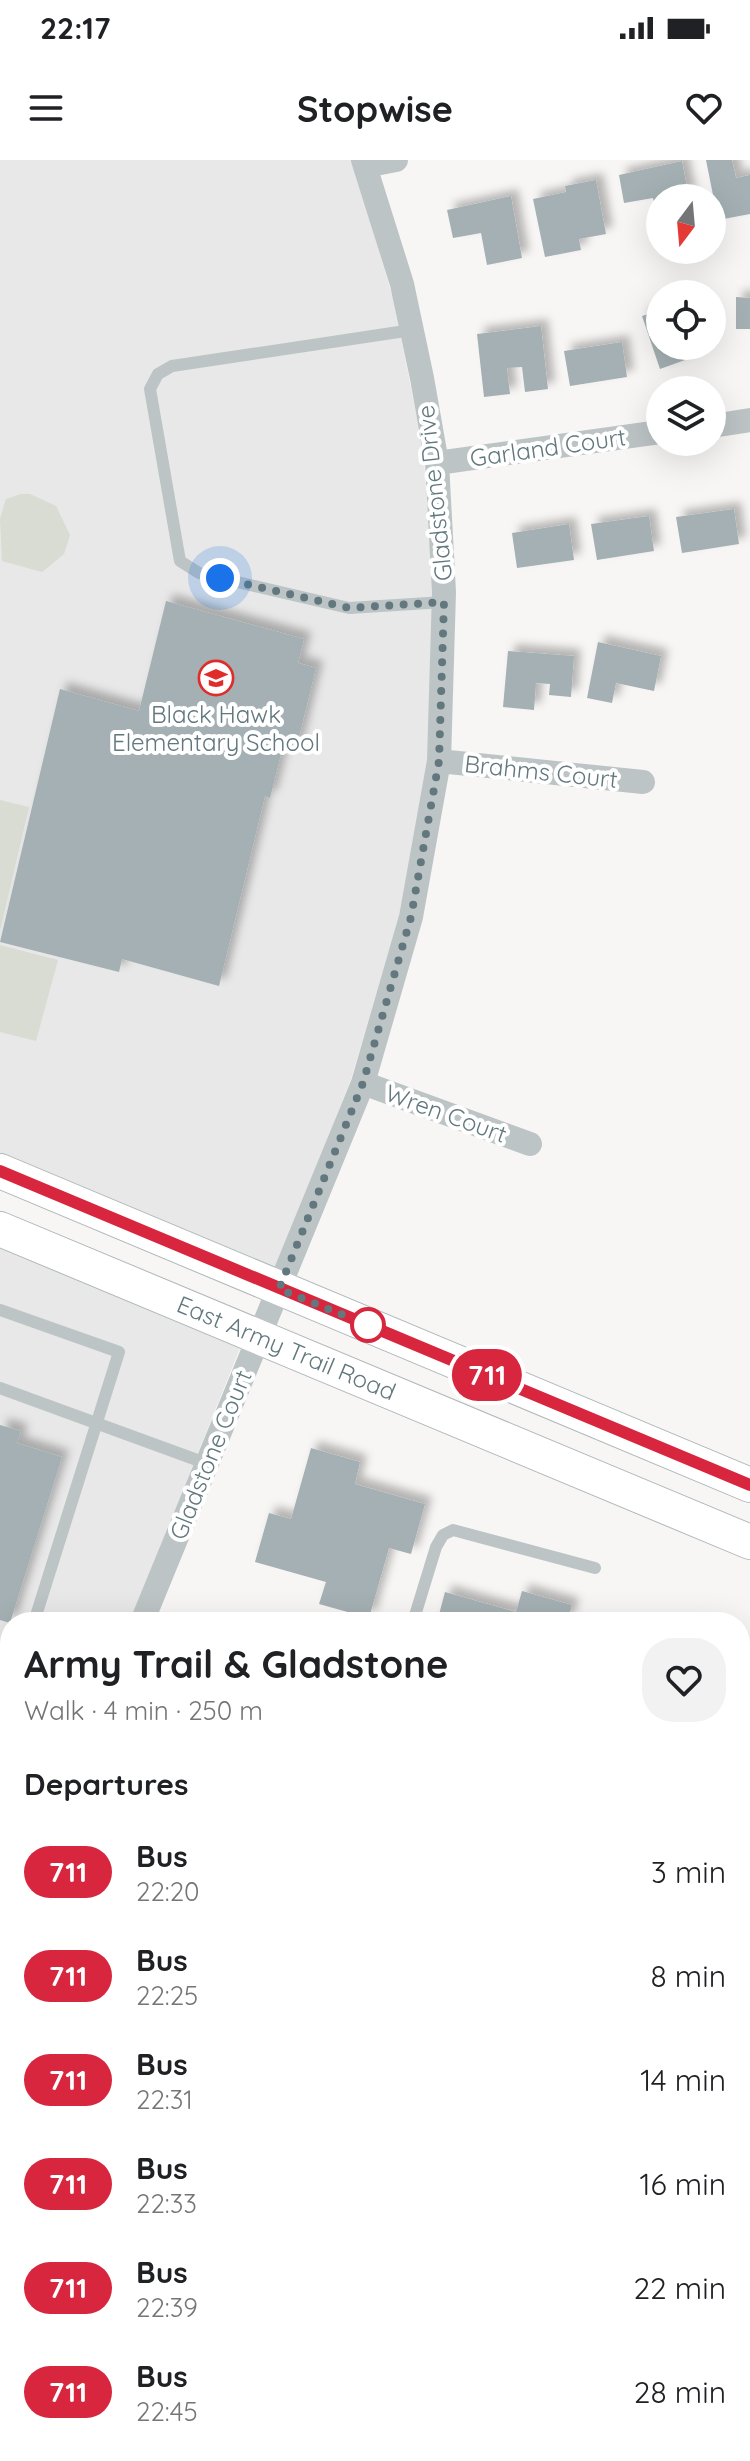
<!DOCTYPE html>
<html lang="en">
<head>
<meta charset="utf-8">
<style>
  :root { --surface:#fff; --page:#f2f2f2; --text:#202124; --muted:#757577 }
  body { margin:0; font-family:Quicksand,sans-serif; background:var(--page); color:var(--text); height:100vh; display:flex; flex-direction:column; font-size:30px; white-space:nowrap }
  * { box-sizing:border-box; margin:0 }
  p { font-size:26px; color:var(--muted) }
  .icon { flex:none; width:44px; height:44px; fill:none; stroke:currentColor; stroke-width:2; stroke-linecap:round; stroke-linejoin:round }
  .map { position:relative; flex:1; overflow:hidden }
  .side { position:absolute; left:0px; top:1452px; width:750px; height:850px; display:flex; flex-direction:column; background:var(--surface); border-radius:32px 32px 0 0; box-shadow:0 8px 32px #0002 }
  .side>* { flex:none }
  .badge { padding:0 16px; border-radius:26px; font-size:28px; line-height:52px }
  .needle { width:52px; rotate:196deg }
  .buttons { position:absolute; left:646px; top:24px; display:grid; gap:16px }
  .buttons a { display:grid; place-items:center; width:80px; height:80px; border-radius:50%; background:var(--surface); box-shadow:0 8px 32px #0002; font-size:40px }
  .you { position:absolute; width:40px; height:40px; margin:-20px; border:6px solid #fff; border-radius:50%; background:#1a73e8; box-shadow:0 0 0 12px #1a73e833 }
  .map>.badge { position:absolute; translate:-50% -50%; box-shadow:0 0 0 4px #fff }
  h2 { padding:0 24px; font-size:30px; line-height:72px }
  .round { display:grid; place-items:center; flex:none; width:84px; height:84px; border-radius:32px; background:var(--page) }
  .head { display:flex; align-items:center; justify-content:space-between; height:136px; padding:0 24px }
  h1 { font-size:38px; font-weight:700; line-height:60px }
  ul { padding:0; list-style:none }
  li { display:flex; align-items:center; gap:24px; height:104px; padding:0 24px }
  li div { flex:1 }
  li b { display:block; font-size:30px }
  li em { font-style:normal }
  li .badge { min-width:88px; font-weight:700; text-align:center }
  .status { display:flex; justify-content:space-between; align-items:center; height:56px; padding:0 40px; background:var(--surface); direction:ltr }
  .status svg { height:22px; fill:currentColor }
  header { display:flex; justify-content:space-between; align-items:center; height:104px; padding:0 24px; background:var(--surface); font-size:36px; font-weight:700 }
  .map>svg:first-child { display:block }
  .built { fill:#e7e8e7 }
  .green { fill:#d8dcd3 }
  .building { fill:#a4b0b3; filter:url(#shadow) }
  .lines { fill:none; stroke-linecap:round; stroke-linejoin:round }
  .secondary-casing { stroke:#b0b8ba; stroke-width:36 }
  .lane { stroke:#bdc4c6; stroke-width:12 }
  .street { stroke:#bdc4c6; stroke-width:24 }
  .secondary { stroke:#fff; stroke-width:34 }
  .line-casing { stroke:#fff; stroke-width:18 }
  .line { stroke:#d7263d; stroke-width:12 }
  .walk { stroke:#62787e; stroke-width:8; stroke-dasharray:0 14.4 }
  .stop-dot { fill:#fff; stroke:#d7263d; stroke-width:4 }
  .labels { text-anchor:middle; stroke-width:8; stroke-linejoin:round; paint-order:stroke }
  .street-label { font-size:24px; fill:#62787e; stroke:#fff }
  .poi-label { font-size:24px; fill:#62787e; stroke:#fff }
</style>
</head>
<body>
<div class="status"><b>22:17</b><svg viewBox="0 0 49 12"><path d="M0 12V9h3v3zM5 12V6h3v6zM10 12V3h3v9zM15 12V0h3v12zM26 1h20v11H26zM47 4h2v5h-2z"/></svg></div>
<header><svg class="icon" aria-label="menu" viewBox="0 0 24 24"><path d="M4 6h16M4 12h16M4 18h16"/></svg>Stopwise<svg class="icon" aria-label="heart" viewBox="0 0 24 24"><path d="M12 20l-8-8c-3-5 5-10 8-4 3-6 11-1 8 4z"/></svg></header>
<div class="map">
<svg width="750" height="2301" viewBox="0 0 750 2301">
  <defs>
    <filter id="shadow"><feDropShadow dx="7" dy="-7" stdDeviation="4" flood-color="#0004"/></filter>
  </defs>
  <rect width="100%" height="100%" fill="#f7f6f4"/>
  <path class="built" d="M0,0H352L393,138L423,288L434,438L430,599L401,750L351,919L273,1117L0,1000Z
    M0,1084L242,1183L130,1462H10V1603L0,1598Z"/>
  <path class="green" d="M21,334H30L56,346L70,375L64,394L42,412L2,401L0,359L6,339Z
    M0,640L29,647L0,770Z
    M0,785L58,800L36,881L0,872Z"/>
  <path class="building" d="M706,0H732L736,18L750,15V54L718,60Z
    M682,1L689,38H660L658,69L653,38L624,43L619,15Z
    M596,20L606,74L579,79L581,90L545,97L533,39L566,32L565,26Z
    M511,36L522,98L487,105L481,73L453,78L447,50Z
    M736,137L750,138V169H736Z
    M660,150V186H680L685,200L660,209L642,156Z
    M541,166L548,229L525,232L522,207L507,208L510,234L484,237L477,174Z
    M622,182L627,217L570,226L564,191Z
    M734,349L739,384L682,393L676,357Z
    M649,356L654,391L597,400L591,364Z
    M569,364L574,400L517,408L512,373Z
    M166,441L304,479L298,503L316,508L296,589L283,586L270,638L265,636L219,826L122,799L119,812L0,782L60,529L139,551Z
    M598,482L661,496L654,531L616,523L612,543L587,538Z
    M508,491L574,496L571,537L549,535L550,524L536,523L534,550L503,547Z
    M0,1265L21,1271L17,1283L62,1297L10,1463L0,1460Z
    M311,1288L360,1302L355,1324L425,1344L411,1394L389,1388L369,1458L319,1444L326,1422L255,1402L269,1353L291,1359Z
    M522,1431L572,1445L567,1462H437L445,1432L516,1452Z
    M0,1640L10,1645V1694L0,1716Z"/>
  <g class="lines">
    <g class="secondary-casing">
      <g id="secondary">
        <path d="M0,1011L750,1325"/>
        <path id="s1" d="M0,1069L750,1382"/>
      </g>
    </g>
    <path class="lane" d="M412,170L172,206L158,214L150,229L180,401L199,413L349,448L444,442
      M0,1150L119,1192L34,1462
      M0,1228L208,1304
      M413,1462L436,1387L443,1375L453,1370L595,1408
      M0,1493L10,1496
      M0,1570L10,1538
      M0,2116L10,2121
      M318,2292L336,2297L350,2292"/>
    <path class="street" d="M365,6L396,0
      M712,266L750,260
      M437,303L660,272
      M439,601L643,622
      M363,923L530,984
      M142,1462L363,923L411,757L439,601L444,432L437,303L422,218L402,124L363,0
      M0,1802L10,1805
      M0,2030L10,2009
      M740,2040L750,2008
      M689,2301L690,2292"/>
    <use href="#secondary" class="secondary"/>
  </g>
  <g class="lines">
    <g class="line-casing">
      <path id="line" d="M0,1011L750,1325"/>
    </g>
    <use href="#line" class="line"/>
    <path class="walk" d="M220,418L349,448L444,442L439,601L411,757L363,923L279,1129L368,1165"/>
  </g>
  <defs>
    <g id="school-ring" transform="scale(1.8)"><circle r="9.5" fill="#fff" stroke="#e12d2a" stroke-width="1.5"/><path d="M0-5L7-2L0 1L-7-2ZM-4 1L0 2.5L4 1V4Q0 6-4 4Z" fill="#e12d2a"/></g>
  </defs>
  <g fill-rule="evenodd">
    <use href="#school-ring" x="216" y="518"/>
  </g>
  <circle class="stop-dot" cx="368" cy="1165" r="16"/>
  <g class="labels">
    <g class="street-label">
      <text transform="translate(548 288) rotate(-8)" y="8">Garland Court</text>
      <text transform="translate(435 333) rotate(-96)" y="8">Gladstone Drive</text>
      <text transform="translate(541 612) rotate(6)" y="8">Brahms Court</text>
      <text transform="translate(446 954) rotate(20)" y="8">Wren Court</text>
      <text dy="8" stroke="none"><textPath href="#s1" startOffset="310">East Army Trail Road</textPath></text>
      <text transform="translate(211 1295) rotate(-68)" y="8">Gladstone Court</text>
    </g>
    <g class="poi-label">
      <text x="216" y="563">Black Hawk<tspan x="216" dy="28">Elementary School</tspan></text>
    </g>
  </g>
</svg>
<div class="buttons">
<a><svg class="needle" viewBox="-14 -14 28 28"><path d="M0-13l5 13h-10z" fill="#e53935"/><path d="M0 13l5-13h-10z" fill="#757577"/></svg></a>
<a><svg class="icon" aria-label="locate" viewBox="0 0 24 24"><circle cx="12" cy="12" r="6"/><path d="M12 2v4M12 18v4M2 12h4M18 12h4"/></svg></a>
<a><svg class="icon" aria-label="layers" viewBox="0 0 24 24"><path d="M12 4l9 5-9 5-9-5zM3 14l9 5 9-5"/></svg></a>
</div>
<div class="you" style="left:220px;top:418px"></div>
<b class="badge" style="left:487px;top:1215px;background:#d7263d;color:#fff">711</b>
<section class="side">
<div class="head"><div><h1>Army Trail &amp; Gladstone</h1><p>Walk · 4 min · 250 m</p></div><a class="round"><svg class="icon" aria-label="heart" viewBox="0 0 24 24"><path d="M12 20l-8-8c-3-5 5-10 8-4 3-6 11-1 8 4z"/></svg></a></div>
<h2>Departures</h2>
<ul>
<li><span class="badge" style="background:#d7263d;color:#fff">711</span><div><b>Bus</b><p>22:20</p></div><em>3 min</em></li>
<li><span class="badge" style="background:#d7263d;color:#fff">711</span><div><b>Bus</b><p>22:25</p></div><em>8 min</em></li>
<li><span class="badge" style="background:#d7263d;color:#fff">711</span><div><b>Bus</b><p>22:31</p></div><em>14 min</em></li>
<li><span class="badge" style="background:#d7263d;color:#fff">711</span><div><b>Bus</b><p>22:33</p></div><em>16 min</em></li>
<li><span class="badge" style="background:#d7263d;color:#fff">711</span><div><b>Bus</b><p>22:39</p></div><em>22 min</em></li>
<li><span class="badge" style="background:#d7263d;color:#fff">711</span><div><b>Bus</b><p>22:45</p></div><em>28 min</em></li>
</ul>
</section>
</div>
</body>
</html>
